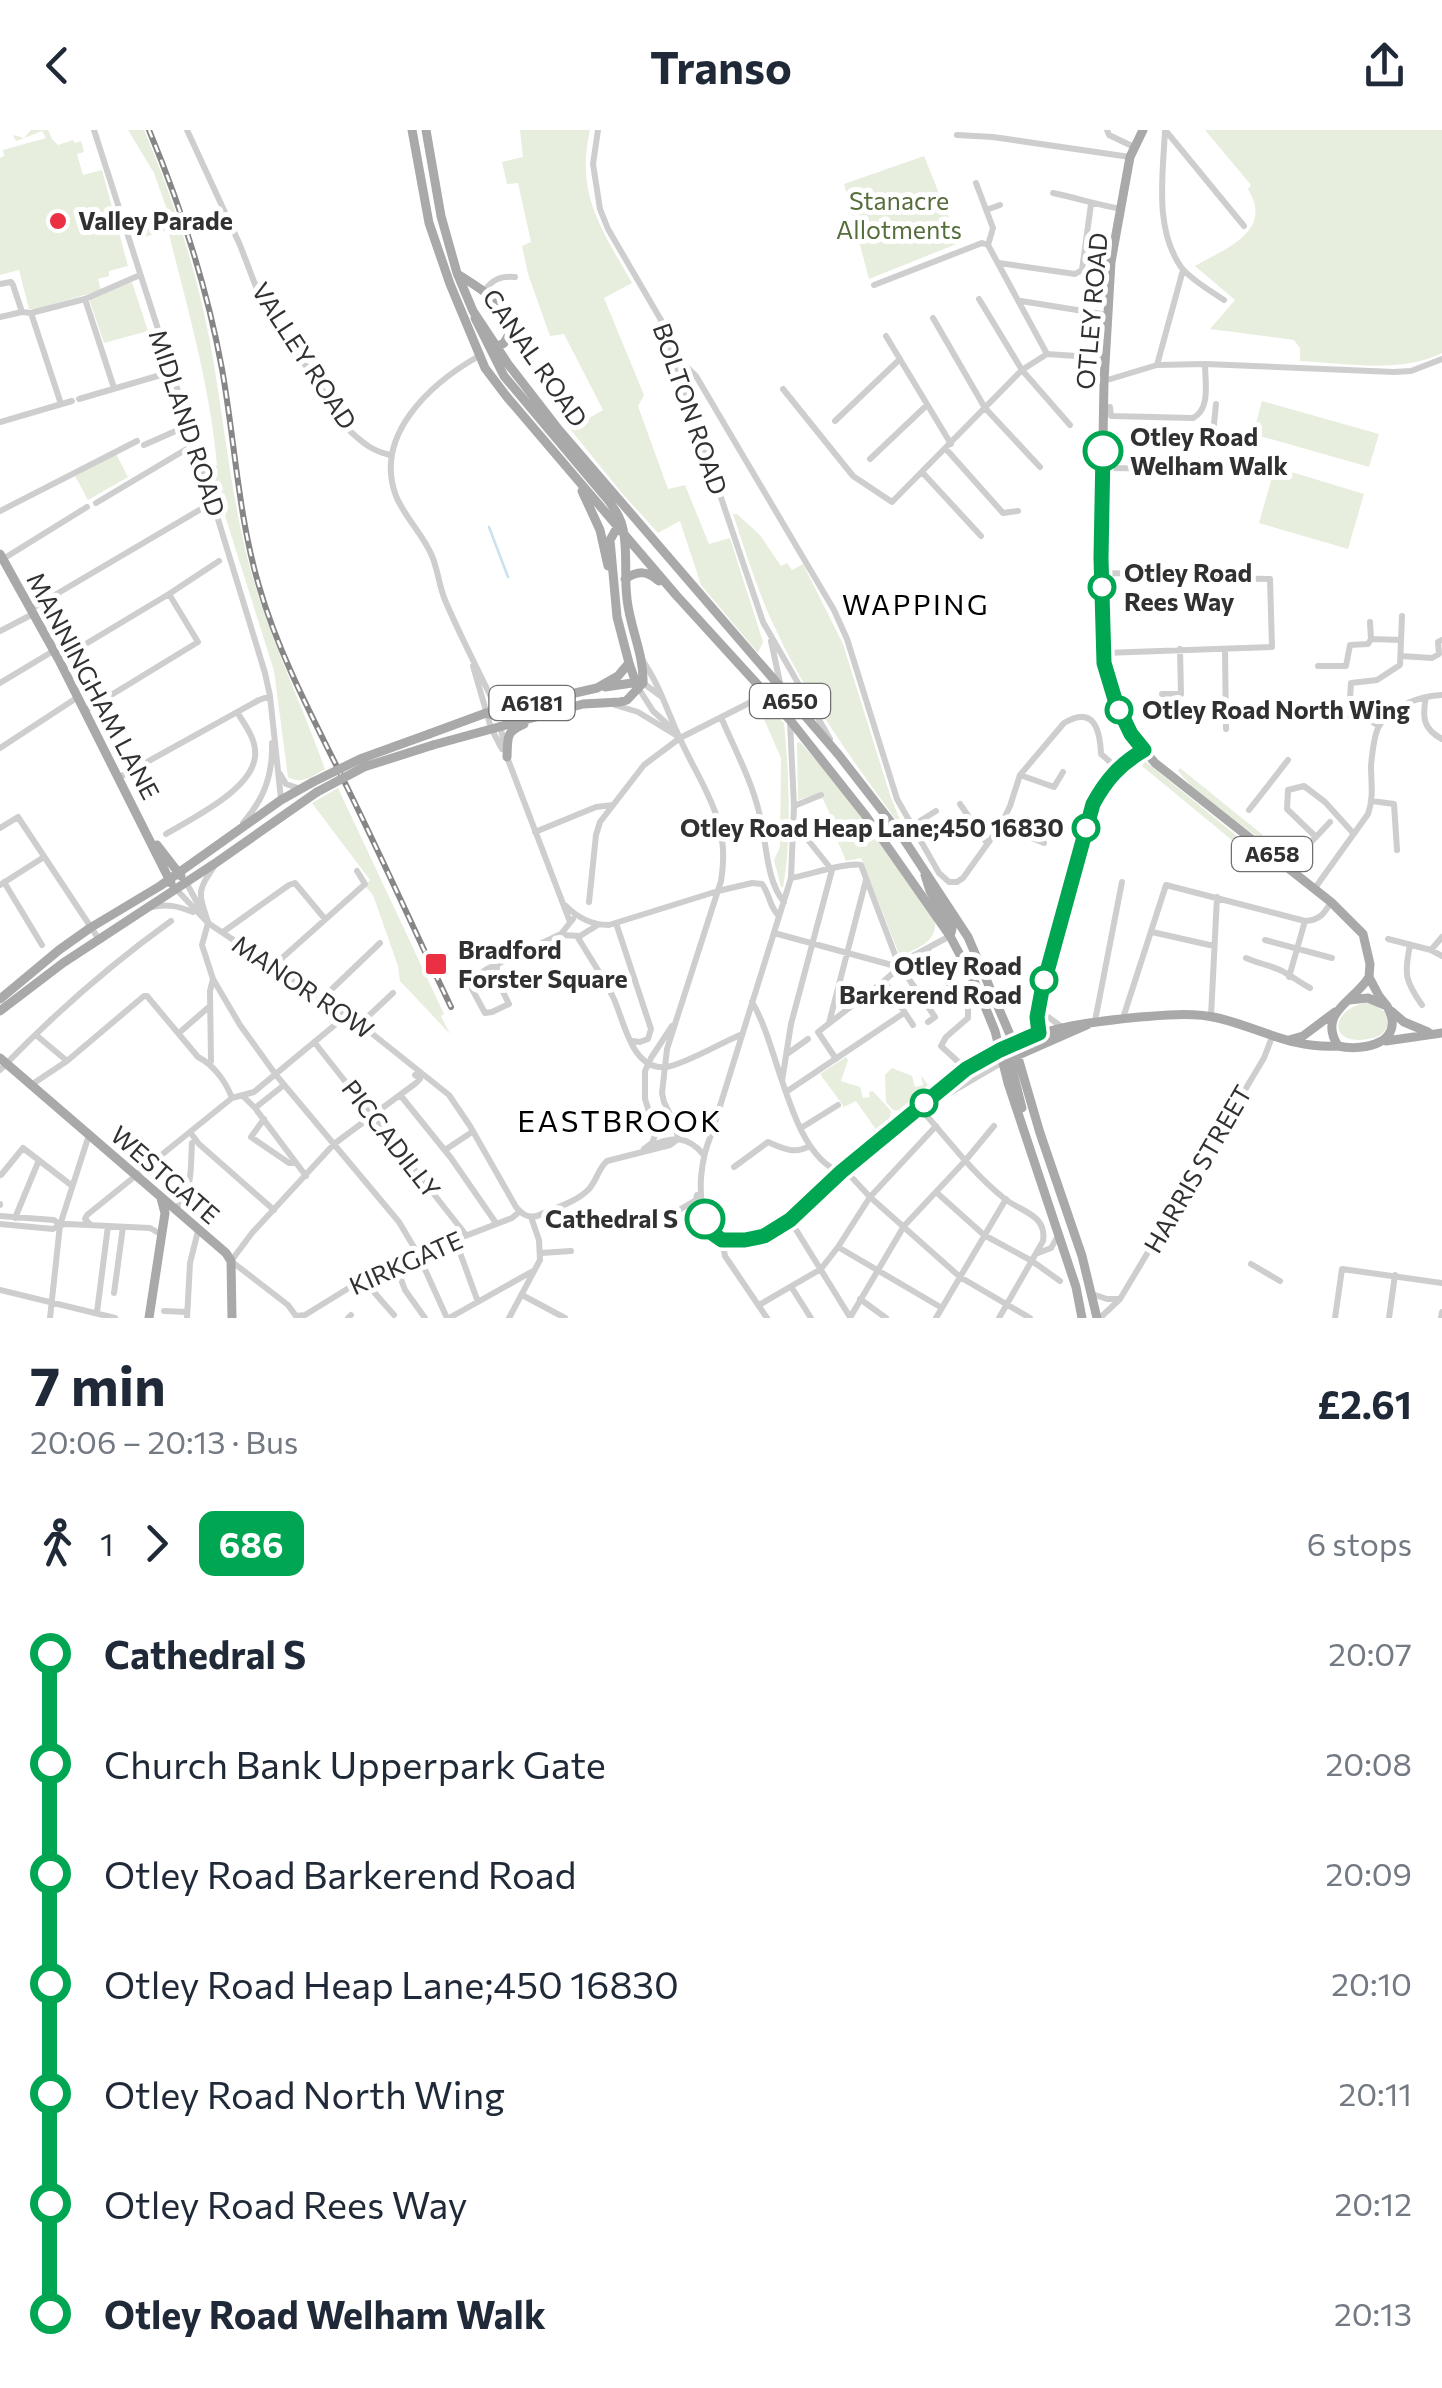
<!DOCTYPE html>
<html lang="en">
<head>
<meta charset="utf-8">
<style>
  :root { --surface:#fff; --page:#f2f2f3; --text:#1f2937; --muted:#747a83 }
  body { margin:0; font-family:Commissioner,sans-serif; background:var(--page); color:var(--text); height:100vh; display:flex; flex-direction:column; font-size:38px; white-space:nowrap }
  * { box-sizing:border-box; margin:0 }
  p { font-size:32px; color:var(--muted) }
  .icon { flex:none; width:55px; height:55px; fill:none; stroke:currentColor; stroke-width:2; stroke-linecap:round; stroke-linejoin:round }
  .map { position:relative; height:1188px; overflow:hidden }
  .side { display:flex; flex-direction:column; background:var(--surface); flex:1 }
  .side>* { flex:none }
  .badge { padding:0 20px; border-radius:15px; font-size:35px; line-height:65px }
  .map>.badge { position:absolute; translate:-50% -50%; box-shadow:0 0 0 5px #fff }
  .legs { display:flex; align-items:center; gap:15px; height:110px; padding:0 30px; font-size:32px }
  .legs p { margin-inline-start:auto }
  .overview { display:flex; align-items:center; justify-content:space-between; height:170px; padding:0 30px }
  h1 { font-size:55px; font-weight:700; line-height:75px }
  ul { padding:0 30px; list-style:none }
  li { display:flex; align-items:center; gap:35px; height:110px; font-size:38px }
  li i { display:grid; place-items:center; width:15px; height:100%; margin:0 12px; background:currentColor }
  li i::after { content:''; width:25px; height:25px; margin:-12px; border:8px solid; border-radius:50%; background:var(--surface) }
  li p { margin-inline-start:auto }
  li:first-child i { background:linear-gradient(#0000 50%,currentColor 0) }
  li:last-child i { background:linear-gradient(currentColor 50%,#0000 0) }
  header { display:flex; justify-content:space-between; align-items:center; height:130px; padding:0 30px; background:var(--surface); font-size:45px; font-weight:700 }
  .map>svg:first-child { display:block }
  .green { fill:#e7eede }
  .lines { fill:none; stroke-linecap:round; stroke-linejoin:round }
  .stream { stroke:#cae1ee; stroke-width:2.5 }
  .minor { stroke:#cecece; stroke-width:6 }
  .major { stroke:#a9a9a9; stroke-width:9 }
  .rail-casing { stroke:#868686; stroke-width:6 }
  .rail { stroke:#fff; stroke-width:2.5; stroke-dasharray:8; stroke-linecap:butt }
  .major-bridge { stroke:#a9a9a9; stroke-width:9 }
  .line-1-casing { stroke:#fff; stroke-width:22 }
  .line-1 { stroke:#00a651; stroke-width:15 }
  .poi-dot { fill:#eb3043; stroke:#fff; stroke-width:4 }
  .stop-1-dot { fill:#fff; stroke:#00a651; stroke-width:5 }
  .labels { text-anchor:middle; stroke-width:10; stroke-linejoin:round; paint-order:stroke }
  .shield { fill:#fff; stroke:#6f6f6f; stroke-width:2.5 }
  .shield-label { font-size:22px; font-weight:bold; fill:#313131 }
  .park-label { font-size:25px; fill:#556e3c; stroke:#fff }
  .poi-label { font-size:25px; font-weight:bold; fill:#313131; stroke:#fff; text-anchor:start }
  .street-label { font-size:25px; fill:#313131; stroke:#fff }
  .stop-label { font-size:25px; font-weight:bold; fill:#313131; stroke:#fff; text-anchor:start }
  .neighbourhood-label { font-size:28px; letter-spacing:2.5px; fill:#000; stroke:#fff }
  .quarter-label { font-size:30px; letter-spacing:2.5px; fill:#000; stroke:#fff }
</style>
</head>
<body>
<header><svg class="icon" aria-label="back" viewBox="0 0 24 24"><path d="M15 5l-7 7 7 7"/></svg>Transo<svg class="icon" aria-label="share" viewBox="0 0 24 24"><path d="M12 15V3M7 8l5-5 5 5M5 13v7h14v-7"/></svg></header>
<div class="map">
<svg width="1442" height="1188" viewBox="0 0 1442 1188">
  <rect width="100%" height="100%" fill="#fff"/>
  <path class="green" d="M31,0H48L52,9L58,15L73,10L75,13L81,11L84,22L77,24L83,45L102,40L128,136L109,141V146L98,149L101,160L37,179H29L19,140L0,145V28L4,26L3,20L46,8L42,1L16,11L13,5L24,8Z
    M128,0H144C173,68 196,138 210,212C224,287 230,364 250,438C269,507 301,572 325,639C312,646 303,655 288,647L274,541L210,338L217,335C210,255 187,177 168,100L138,109L136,101L170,88L154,43Z
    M520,0H590C575,65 602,99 632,153L604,168L644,265L638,276L668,359L685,355L709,414L730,408L763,512L758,523L701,455L680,391L658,403L621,362L570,299L603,280L564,204L550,206L528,144L522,116L531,112L518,53L507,54L502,32L523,27Z
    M1205,0H1442V223C1400,244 1346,233 1300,231V218L1294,210L1210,199L1235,170L1195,136C1226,118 1274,102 1248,59L1251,55Z
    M924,26L959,113L869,149L844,54Z
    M132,152L148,201L104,213L89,169Z
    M1262,271L1379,304L1369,337L1253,304Z
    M116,324L128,347L88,370L75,346Z
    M1275,337L1364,364L1348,419L1259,393Z
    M733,384H737L760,405L781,436L787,433L792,440L803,434L843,514L890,665L905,702C857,637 810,573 776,500C758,463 746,423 733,384Z
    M761,571L784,593C789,643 792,709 783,757H781L774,730L780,717L781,628L760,580Z
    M800,612L841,658L935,790C938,812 918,817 902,826L899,824L861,728L846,731L838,712L842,709L820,663L798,670L797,613Z
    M1145,631L1254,720L1250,725L1142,636Z
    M1180,638L1263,705L1260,709L1194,659L1178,641Z
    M338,658L444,884L441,886L450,904L400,851L398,836L373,765L365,756L370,750L312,673Z
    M1365,873H1372L1385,882L1388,895C1383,905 1379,907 1368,909C1328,916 1330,880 1365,873Z
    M846,927L848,930L841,951L860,957L863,968L870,967L869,962L873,961L891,981L890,988L877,1001L856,971L844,977L820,944Z
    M892,938L912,946L915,957L923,955L921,945L928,955L899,981L893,980L886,972L885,945Z"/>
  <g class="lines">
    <path class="stream" d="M489,397L508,447"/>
    <path class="minor" d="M94,0L195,314L265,543L270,566L281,669
      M187,0L240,115L261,170L351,302C364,314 373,321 390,325
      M598,0L593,34L600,79L608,99L661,190L763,492L830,609
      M1107,0L1109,5L1134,17
      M1165,0C1163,45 1154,98 1181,137C1191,150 1211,161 1224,170
      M1166,1L1244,96
      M957,5L993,7L1130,27
      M976,53L993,98L988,115
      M1053,63C1077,68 1098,75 1122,79
      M986,80L1000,75
      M988,115L1047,224
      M1084,128L1111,132
      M999,133L1075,144L1082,140L1091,74
      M0,154L11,152L13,155L22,182
      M874,155L982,113L988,115
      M484,161C493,149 500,146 515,147
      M85,169L114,258
      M979,169L1022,240L1070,295
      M1021,171L1108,185
      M31,183L61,274
      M0,187L22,182L31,183L85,169L140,145
      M933,188L985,278L1040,337
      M886,206L951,314
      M479,226C431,253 373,305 396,366C405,388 423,404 432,426C438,440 439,456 445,470C461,508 481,545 498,582
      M677,233L687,237L696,246L834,480L847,509L897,669L939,743L949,752H957L963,748L1001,695L1010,676L1020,645L1064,593C1094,575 1100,600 1101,624L1117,638
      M1157,235L1183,140
      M1104,251L1157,235L1205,234L1394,242L1411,241L1442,229
      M783,259L853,346L892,372L1022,240L1047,224L1105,228
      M79,269L171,242
      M1110,277L1111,286L1193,288C1211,279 1205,252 1205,234
      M835,291L900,229
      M0,292L72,271
      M1213,304L1216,274
      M144,315L189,295
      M946,319L1003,383L1018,381
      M870,329L927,275
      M1103,338L1191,339L1196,337L1198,330
      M922,342L981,406
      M96,373L195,314
      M0,381L137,311
      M3,429L87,377
      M1102,443L1196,445
      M31,479L213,372
      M1370,492L1371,509L1401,510
      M0,501L33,484
      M771,511L781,557
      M1225,519L1226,599
      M1104,523L1272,517L1270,449L1212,448
      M1401,526L1432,528L1439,524L1438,512L1442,510
      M59,530L169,464L219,431
      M643,531C658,553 666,577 677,602C700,656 732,688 721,751L667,919L662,963L664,972L676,997L678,1009
      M473,536L491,598L502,619
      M1318,536H1346L1350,515L1368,514L1371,509
      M0,553L55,520
      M643,553L662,567
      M639,559L653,581L676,602
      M1162,564H1181L1180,519
      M1426,567C1422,587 1423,599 1442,609
      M615,575L638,582L679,607
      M85,581L198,512L169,464
      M1310,583L1363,586L1379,596
      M1349,584L1351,553L1377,550L1400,535L1402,486
      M721,587C734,618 751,649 759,682C767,710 765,749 784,772
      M790,592L794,676L791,748L711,1005C701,1029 697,1061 705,1087C712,1116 743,1115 767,1104C798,1089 818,1063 843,1040C892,997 943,951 1000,920
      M500,595L507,627L570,792
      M0,618L78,567
      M280,644L286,654L301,659
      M1020,645L1054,657L1063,642
      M118,648L259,570L270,566
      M1288,660L1304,656L1325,672L1354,704
      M1288,660L1287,679L1316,707
      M1372,671L1394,674L1397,720
      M960,674L987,713
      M794,676L821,665
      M1249,680L1288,630
      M243,693C264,669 273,645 272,613
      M1001,695L1044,713
      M912,696L936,681
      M0,698L18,687L98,808
      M535,702L596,677L613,675
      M166,704C193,688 251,660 255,627C257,610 245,595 237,582
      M1302,722L1330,692
      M791,748C808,745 847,732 861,735L900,838
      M4,752L42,815
      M186,752L200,778
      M0,755L44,727
      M1315,758L1368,684C1374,667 1371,652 1371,636C1372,625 1374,605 1379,596C1390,576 1421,566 1442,565
      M176,759L208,793L360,894L449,965L470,996L516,1077C522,1084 527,1088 537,1086C552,1079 577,1072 589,1059C597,1050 598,1039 607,1031L670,1015L678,1009
      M589,772L596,705L600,692L644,635L680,608L757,569
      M566,776C578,788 591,795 609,795L718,761L752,753L762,754C770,764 769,777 779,786
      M152,777C167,773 180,777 193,782
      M208,792C198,761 197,762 215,735
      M208,793L202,815L213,849L240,895L276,945L399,1092L418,1124L447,1188
      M616,793L651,899L648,909L640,912L632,911
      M223,802L289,755L295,753L325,789
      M1152,802L1214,816
      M774,803L899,837
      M562,805L580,806L596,796
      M577,806C589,826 603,847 613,867C624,889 631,942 667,937C685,934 721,913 740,905
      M1388,809L1431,820L1442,826
      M1265,810L1332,828
      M1410,815C1404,844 1405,851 1422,875
      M927,818L934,837L968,875V888L946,907L941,916L966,939
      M1431,820L1442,807
      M1246,828C1257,833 1269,835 1280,840C1289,844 1300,853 1310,858
      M497,836L496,848L509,874L492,882L485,883L472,859L474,848L487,839L561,804L573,789
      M272,837L365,754L357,741
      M904,842L935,887L928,892
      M1289,847L1305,791
      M884,851L913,895
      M895,868L914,856
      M324,870L333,858L380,813
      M752,872C779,915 790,1026 841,1042
      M1042,876L1044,884L1062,897
      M1211,886L1217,767
      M1123,888L1166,755L1305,791C1320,790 1324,784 1331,772
      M1095,891L1122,752
      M829,893L866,750
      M360,894L393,863
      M180,902L210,876
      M1039,903L1037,887L1041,860L1093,674C1106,650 1120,634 1144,620
      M36,905L67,931
      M315,913L466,1105
      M787,924L808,909
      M836,929L818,902L884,851L911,827L950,806
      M211,931L210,861L213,849
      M0,940C52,886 110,835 171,791
      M782,951L791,894L832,740L800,700H793
      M31,955L67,931L144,866H147L198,927C214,935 226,952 232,968
      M786,962L904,883
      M401,966L451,1028L496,1093
      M244,967L255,978L306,1046
      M932,970L943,967L1003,932
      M919,977C947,1008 972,1043 1005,1069C1022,1082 1047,1085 1043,1111L999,1188
      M255,978L284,955
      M264,989L251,1007L289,1033H295
      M801,998L838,975
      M190,1002L199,1014L274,1080
      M651,1016C672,1006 688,1006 703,1024
      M644,1019L652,1013L656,1003L645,969V941L651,928L672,896
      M445,1020L472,1002
      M734,1037L768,1012C782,1018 795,1025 809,1016
      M844,1039L870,1067L960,1147L1030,1188
      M0,1044L1,1045L23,1018L71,1055
      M936,1062L984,1105L1032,1131L1060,1151
      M0,1074V1075
      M176,1079C194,1056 190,1041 192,1013
      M674,1083L696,1070L697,1065H700
      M0,1086L54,1090L60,1095
      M15,1088L39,1030
      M790,1090L850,1187
      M0,1094L53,1099L60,1095L67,1094L150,1098L162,1105
      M91,1095L85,1089L87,1085L232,968L254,962L347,885
      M455,1109L478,1172
      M722,1110L725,1126L767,1188
      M838,1117L942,1178
      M541,1123L571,1121
      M1038,1123L1051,1118L1058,1106
      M395,1133L405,1160L425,1188
      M1251,1134L1280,1151
      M792,1158L811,1188
      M0,1160L115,1188
      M373,1161L394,1185
      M114,1163L123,1097
      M1092,1164L1107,1169H1120L1100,1188
      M522,1165L565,1188
      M860,1169L886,1188
      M1120,1169L1264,928L1272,907
      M759,1175L821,1139L838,1117L870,1067L936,996
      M164,1181L187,1182
      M97,1182L108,1096
      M296,1186L288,1175L231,1131L252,1103L334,1014L416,953L420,949L415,945
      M296,1186L305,1185L365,1148L395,1133L512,1088L519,1082
      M851,1186L904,1096L965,1031L994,996
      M50,1188L60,1095L89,1005
      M187,1188L190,1133L198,1101
      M348,1188L351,1185
      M449,1188L533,1141
      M509,1188L540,1130L539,1110L531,1087
      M936,1188L1006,1069
      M1335,1188L1342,1139L1442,1153
      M1389,1188L1395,1145
      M1441,1188L1442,1182"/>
    <path class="major" d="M412,0L429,93L450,154L485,238L507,267L676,465L790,590L866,686L950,806L977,857L995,901L1008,953L1076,1157L1082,1188
      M426,0L441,86L457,143L473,181L508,234L559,300L838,624L901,705L968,807L1014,914L1040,1003L1082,1126L1097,1188
      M1143,0L1130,27L1111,132L1104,251L1101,428L1104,533L1116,573L1131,604L1155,633L1331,772L1363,804L1370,834L1369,847L1379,866L1387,876
      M459,145C481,159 507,173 511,201L504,213L495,218
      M582,361L600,400L608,436
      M618,396L610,410L617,487L629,533L638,559
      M0,424L59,530L171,753
      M625,449C639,440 647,441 659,451
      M605,557L639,552
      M489,584C506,591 524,581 542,583
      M429,604L486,583L597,558L618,546L629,533
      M433,615L583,574L620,572L627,570L643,553C644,524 630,498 627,469C624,446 628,421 623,399C621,388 615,380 609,371L504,246L475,188
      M507,627C508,608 505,602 524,594
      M157,715L181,746
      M925,745L930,761L952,798L951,803
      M0,869L59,820L90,798L160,756L281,670L313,652
      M1349,870L1368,868L1387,876C1407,912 1365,922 1338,916C1317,882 1354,872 1369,847
      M0,881L63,833L217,732L317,662
      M1391,881L1404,892L1428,902
      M1289,910L1303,906L1335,882
      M1386,911L1442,903
      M1014,914L1010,918L1009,927L1022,978
      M1012,915C1056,895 1093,892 1140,887C1166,885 1193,882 1218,888C1261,898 1291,919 1338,916
      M1014,927L1087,895
      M0,928L226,1123L231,1131L232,1188
      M149,1188L165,1083L161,1068"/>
    <g class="rail-casing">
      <path id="rail" d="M149,0C181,77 207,157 222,239C235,312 238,385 259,456C279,526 315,592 347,657C383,730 416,804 451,877"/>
    </g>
    <use href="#rail" class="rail"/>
    <path class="major-bridge" d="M313,652L360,629L429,604
      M317,662L364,637L433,615"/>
  </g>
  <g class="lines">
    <g class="line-1-casing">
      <path id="line-1" d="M705,1089L712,1103L722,1110H745L764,1106L790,1090L841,1042L966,939L1000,920L1039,903L1037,887L1042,860L1093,674C1106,650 1120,634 1144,620L1131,604L1116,573L1104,533L1101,428L1103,321"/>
    </g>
    <use href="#line-1" class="line-1"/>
  </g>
  <g class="poi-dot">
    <circle cx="58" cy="91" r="10"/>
    <rect x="424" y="822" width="24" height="24" rx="5"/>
  </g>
  <g class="stop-1-dot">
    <circle cx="1103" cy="321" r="18"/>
    <circle cx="1102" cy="457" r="12"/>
    <circle cx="1119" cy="580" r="12"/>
    <circle cx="1086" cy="698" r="12"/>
    <circle cx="1044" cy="850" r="12"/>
    <circle cx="924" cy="973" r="12"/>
    <circle cx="705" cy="1089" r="18"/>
  </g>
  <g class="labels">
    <g class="shield">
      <rect x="750" y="554" width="80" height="34" rx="8"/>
      <rect x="489.5" y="556" width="85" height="34" rx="8"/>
      <rect x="1232" y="707" width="80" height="34" rx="8"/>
    </g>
    <g class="shield-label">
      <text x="790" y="579">A650</text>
      <text x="532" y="581">A6181</text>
      <text x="1272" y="732">A658</text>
    </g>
    <g class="park-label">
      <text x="899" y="80">Stanacre<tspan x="899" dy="29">Allotments</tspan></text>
    </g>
    <g class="poi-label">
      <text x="78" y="100">Valley Parade</text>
      <text x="458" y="829">Bradford<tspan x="458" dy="29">Forster Square</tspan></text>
    </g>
    <g class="street-label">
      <text transform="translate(1092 181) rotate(-85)" y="9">OTLEY ROAD</text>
      <text transform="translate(304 226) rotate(57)" y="9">VALLEY ROAD</text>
      <text transform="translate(535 228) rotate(55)" y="9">CANAL ROAD</text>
      <text transform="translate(690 279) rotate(71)" y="9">BOLTON ROAD</text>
      <text transform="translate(187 293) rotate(72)" y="9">MIDLAND ROAD</text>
      <text transform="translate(93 556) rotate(62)" y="9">MANNINGHAM LANE</text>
      <text transform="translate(303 857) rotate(34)" y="9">MANOR ROW</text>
      <text transform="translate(391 1009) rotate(52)" y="9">PICCADILLY</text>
      <text transform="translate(1198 1039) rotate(-60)" y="9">HARRIS STREET</text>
      <text transform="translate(165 1045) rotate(41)" y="9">WESTGATE</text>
      <text transform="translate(406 1133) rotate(-24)" y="9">KIRKGATE</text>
    </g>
    <g class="stop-label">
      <text x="1130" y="316">Otley Road<tspan x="1130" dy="29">Welham Walk</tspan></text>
      <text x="1124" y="452">Otley Road<tspan x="1124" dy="29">Rees Way</tspan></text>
      <text x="1142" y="589">Otley Road North Wing</text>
      <text x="1064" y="707" text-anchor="end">Otley Road Heap Lane;450 16830</text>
      <text x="1022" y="845" text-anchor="end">Otley Road<tspan x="1022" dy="29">Barkerend Road</tspan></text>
      <text x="678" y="1098" text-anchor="end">Cathedral S</text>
    </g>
    <g class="neighbourhood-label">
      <text x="916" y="485">WAPPING</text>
    </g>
    <g class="quarter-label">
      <text x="620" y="1002">EASTBROOK</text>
    </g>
  </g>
</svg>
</div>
<section class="side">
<div class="overview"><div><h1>7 min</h1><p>20:06 – 20:13 · Bus</p></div><b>£2.61</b></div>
<div class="legs"><svg class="icon" aria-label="walk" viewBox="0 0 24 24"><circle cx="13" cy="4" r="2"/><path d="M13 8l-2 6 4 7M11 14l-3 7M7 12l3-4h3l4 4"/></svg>1<svg class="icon" aria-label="forward" viewBox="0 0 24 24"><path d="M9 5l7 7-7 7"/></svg><b class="badge" style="background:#00a651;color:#fff">686</b><p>6 stops</p></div>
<ul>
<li><i style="color:#00a651"></i><b>Cathedral S</b><p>20:07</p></li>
<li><i style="color:#00a651"></i><span>Church Bank Upperpark Gate</span><p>20:08</p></li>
<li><i style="color:#00a651"></i><span>Otley Road Barkerend Road</span><p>20:09</p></li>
<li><i style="color:#00a651"></i><span>Otley Road Heap Lane;450 16830</span><p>20:10</p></li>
<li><i style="color:#00a651"></i><span>Otley Road North Wing</span><p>20:11</p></li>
<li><i style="color:#00a651"></i><span>Otley Road Rees Way</span><p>20:12</p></li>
<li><i style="color:#00a651"></i><b>Otley Road Welham Walk</b><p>20:13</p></li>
</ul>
</section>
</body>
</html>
